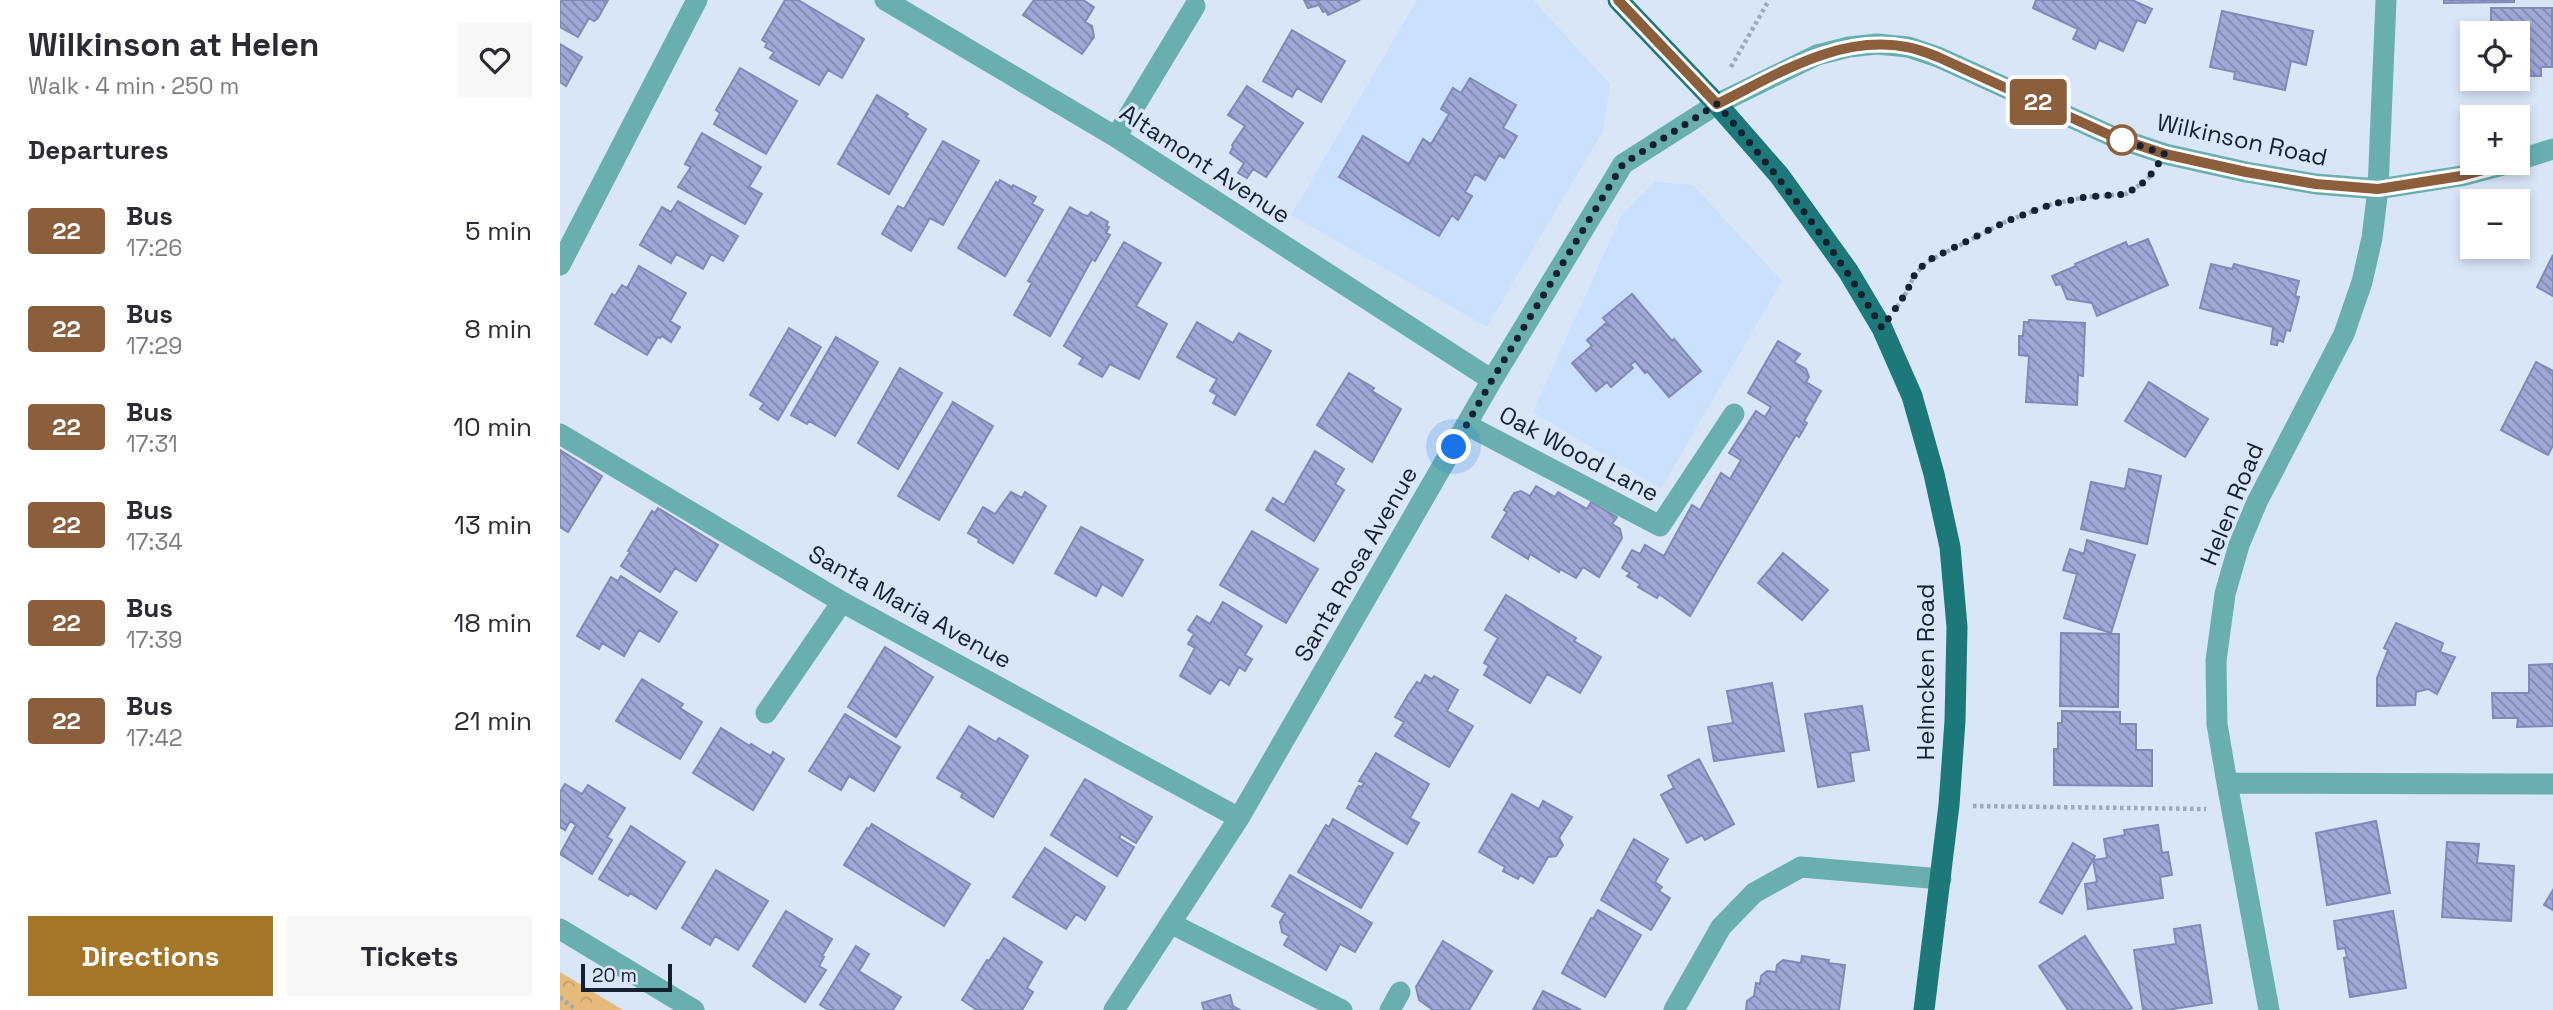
<!DOCTYPE html>
<html lang="en">
<head>
<meta charset="utf-8">
<style>
  :root { --surface:#fff; --page:#f7f7f7; --text:#2b2b33; --muted:#7c7c81; --accent:#a47629 }
  body { margin:0; font-family:"Space Grotesk",sans-serif; background:var(--page); color:var(--text); height:100vh; display:flex; flex-direction:column; font-size:26px; white-space:nowrap }
  * { box-sizing:border-box; margin:0 }
  p { font-size:23px; color:var(--muted) }
  .icon { flex:none; width:38px; height:38px; fill:none; stroke:currentColor; stroke-width:2; stroke-linecap:round; stroke-linejoin:round }
  .map { position:relative; flex:1; overflow:hidden }
  .sheet { display:flex; flex-direction:column; background:var(--surface); width:560px }
  .sheet>* { flex:none }
  .badge { padding:0 14px; border-radius:5px; font-size:24px; line-height:46px }
  .tools { position:absolute; left:1900px; top:21px; display:grid; gap:14px }
  .tools a { display:grid; place-items:center; width:70px; height:70px; border-radius:0px; background:var(--surface); box-shadow:0 4px 10px #0003; font-size:35px }
  .scale { position:absolute; left:21px; bottom:18px; width:91px; box-sizing:border-box; padding-left:7px; border:4px solid #152030; border-top:0; font-size:19px; line-height:24px; white-space:nowrap; color:#152030; -webkit-text-stroke:5px #d9e6f7; paint-order:stroke }
  .you { position:absolute; width:35px; height:35px; margin:-18px; border:5px solid #fff; border-radius:50%; background:#1a73e8; box-shadow:0 0 0 10px #1a73e833 }
  .map>.badge { position:absolute; translate:-50% -50%; box-shadow:0 0 0 4px #fff }
  h2 { padding:0 28px; font-size:26px; line-height:63px }
  .round { display:grid; place-items:center; flex:none; width:74px; height:74px; border-radius:0px; background:var(--page) }
  .headline { display:flex; align-items:center; justify-content:space-between; height:119px; padding:0 28px }
  h1 { font-size:33px; font-weight:700; line-height:52px }
  .action { display:flex; gap:14px; margin-top:auto; padding:14px 28px }
  .action a { flex:1; height:80px; border-radius:0px; background:var(--accent); color:#fff; font-size:28px; font-weight:700; line-height:80px; text-align:center }
  .action a+a { background:var(--page); color:var(--text) }
  ul { padding:0; list-style:none }
  li { display:flex; align-items:center; gap:21px; height:98px; padding:0 28px }
  li div { flex:1 }
  li b { display:block; font-size:26px }
  li em { font-style:normal }
  li .badge { min-width:77px; font-weight:700; text-align:center }
  main { display:flex; flex:1; min-height:0 }
  .map>svg:first-child { display:block }
  .built { fill:#cae0fe }
  .forest { fill:url(#forest-crowns) }
  .building { fill:url(#building-back-hatch); stroke:#818ab7; stroke-width:2 }
  .lines { fill:none; stroke-linecap:round; stroke-linejoin:round }
  .path { stroke:#9eaabb; stroke-width:4.5; stroke-dasharray:3.5 3.5; stroke-linecap:butt }
  .minor { stroke:#69afb0; stroke-width:21 }
  .major { stroke:#1c7879; stroke-width:21 }
  .line-casing { stroke:#fff; stroke-width:16 }
  .line { stroke:#8b5e3c; stroke-width:10 }
  .walk { stroke:#152030; stroke-width:7; stroke-dasharray:0 12.6 }
  .stop-dot { fill:#fff; stroke:#8b5e3c; stroke-width:3.5 }
  .labels { text-anchor:middle; stroke-width:7; stroke-linejoin:round; paint-order:stroke }
  .street-label { font-size:24px; fill:#152030; stroke:#d9e6f7 }
</style>
</head>
<body>
<main>
<section class="sheet">
<div class="headline"><div><h1>Wilkinson at Helen</h1><p>Walk · 4 min · 250 m</p></div><a class="round"><svg class="icon" aria-label="heart" viewBox="0 0 24 24"><path d="M12 20l-8-8c-3-5 5-10 8-4 3-6 11-1 8 4z"/></svg></a></div>
<h2>Departures</h2>
<ul>
<li><span class="badge" style="background:#8b5e3c;color:#fff">22</span><div><b>Bus</b><p>17:26</p></div><em>5 min</em></li>
<li><span class="badge" style="background:#8b5e3c;color:#fff">22</span><div><b>Bus</b><p>17:29</p></div><em>8 min</em></li>
<li><span class="badge" style="background:#8b5e3c;color:#fff">22</span><div><b>Bus</b><p>17:31</p></div><em>10 min</em></li>
<li><span class="badge" style="background:#8b5e3c;color:#fff">22</span><div><b>Bus</b><p>17:34</p></div><em>13 min</em></li>
<li><span class="badge" style="background:#8b5e3c;color:#fff">22</span><div><b>Bus</b><p>17:39</p></div><em>18 min</em></li>
<li><span class="badge" style="background:#8b5e3c;color:#fff">22</span><div><b>Bus</b><p>17:42</p></div><em>21 min</em></li>
</ul>
<div class="action"><a>Directions</a><a>Tickets</a></div>
</section>
<div class="map">
<svg width="1993" height="1010" viewBox="0 0 1993 1010">
  <defs>
    <pattern id="forest-crowns" width="20" height="18" patternUnits="userSpaceOnUse" patternTransform="scale(1.75)"><rect width="20" height="18" fill="#e6ba7a"/><path d="M2 6a3 3 0 1 1 6 0M12 15a3 3 0 1 1 6 0" fill="none" stroke="#c4a06a"/></pattern>
    <pattern id="building-back-hatch" width="6" height="6" patternUnits="userSpaceOnUse" patternTransform="scale(1.75)"><rect width="6" height="6" fill="#9fa8d7"/><path d="M-1 5l2 2M0 0l6 6M5-1l2 2" fill="none" stroke="#8088af"/></pattern>
  </defs>
  <rect width="100%" height="100%" fill="#d9e6f7"/>
  <path class="built" d="M857,0H973L1050,84L1043,131L927,327L731,215Z
    M1095,182L1133,185L1222,281L1101,489L973,412L1062,214Z"/>
  <path class="forest" d="M0,972L63,1010H0Z"/>
  <path class="building" d="M0,0H48L38,18L34,21L29,18L18,37L0,27Z
    M225,0H238L304,39L282,78L268,70L259,85L210,58L214,52L205,47L207,43L202,40Z
    M474,0H523L534,7L525,22L532,26L534,37L522,54L463,15Z
    M744,0H800L768,15L766,11L763,12L759,5L748,8Z
    M1476,0H1572L1592,9L1585,23L1577,20L1563,51L1539,40L1535,49L1513,39L1518,29L1473,8Z
    M1884,0H1954V2L1884,3Z
    M1931,8H1992V67H1981V76H1963V83H1939L1938,88H1901L1902,53H1913V79H1958V33H1931Z
    M1662,11L1753,31L1746,65L1731,61L1725,90L1674,79L1675,72L1650,67Z
    M732,30L785,61L761,102L737,88L732,97L703,81Z
    M0,44L22,57L6,86L0,82Z
    M180,68L237,101L206,154L154,124L160,113L156,110Z
    M910,78L956,105L943,128L957,136L944,158L939,155L925,180L915,174L905,192L912,196L898,220L892,215L879,236L779,177L803,136L849,164L863,139L871,144L889,114L881,109L893,88L901,93Z
    M687,86L743,123L706,177L693,169L687,178L678,173L684,163L670,153L673,147L672,145L685,126L668,115Z
    M317,95L348,114L346,117L366,129L329,194L278,164Z
    M142,133L201,167L189,187L202,194L185,224L118,187L131,167L125,164Z
    M383,141L419,161L383,225L370,218L351,251L322,234L338,206L344,209Z
    M440,180L452,187L453,185L476,197L472,204L483,210L445,276L398,248L436,182L438,184Z
    M118,201L178,236L163,261L151,254L143,269L116,254L111,263L80,245L102,207L111,212Z
    M510,207L524,215L528,216L531,212L548,222L546,226L549,227L546,233L550,235L535,261L532,259L490,336L454,315L472,283L468,281Z
    M1588,239L1608,285L1537,316L1532,303L1507,299L1501,284L1496,285L1492,276L1516,266L1515,264L1566,242L1568,247Z
    M564,242L601,263L576,306L607,324L579,379L550,364L542,377L519,364L523,358L504,346Z
    M1993,255V296L1977,287Z
    M1651,264L1672,269L1674,264L1739,281L1735,296L1739,297L1730,331L1726,330L1723,342L1718,340L1717,345L1711,344L1713,327L1640,308Z
    M79,266L126,293L110,321L120,327L111,342L102,336L100,338L98,337L87,355L35,324L52,294L55,296L62,285L67,288Z
    M1072,294L1112,341L1114,339L1141,371L1109,397L1087,371L1085,373L1075,361L1070,365L1073,368L1051,387L1047,382L1036,391L1012,363L1032,346L1027,340L1045,324L1050,327L1043,318Z
    M1469,320L1525,323L1523,376L1518,375L1517,405L1466,402L1469,356L1459,355V336H1463L1464,322H1469Z
    M637,322L673,343L679,333L711,351L675,415L653,403L657,395L650,391L657,379L617,357Z
    M229,328L261,347L218,420L200,409L204,403L190,395Z
    M276,337L318,362L275,436L249,421L247,424L231,415Z
    M1218,341L1240,354L1234,362L1246,369L1249,377L1246,382L1261,391L1244,421L1247,423L1239,437L1236,435L1130,616L1099,594L1097,598L1078,587L1080,584L1067,576L1070,573L1062,568L1072,550L1080,554L1085,545L1104,556L1132,505L1140,510L1161,473L1170,479L1181,460L1169,453L1196,411L1205,417L1211,407L1188,393Z
    M1976,362L1993,371V445L1988,455L1941,430Z
    M340,368L382,393L338,469L298,443Z
    M789,373L814,388L812,391L841,409L812,462L757,425Z
    M1589,382L1648,419L1625,457L1565,421Z
    M393,402L433,426L379,520L338,496Z
    M0,450L42,476L8,532L0,527Z
    M755,451L784,469L775,484L784,490L754,541L706,510L713,498L724,505Z
    M1569,469L1601,476L1587,544L1521,529L1531,482L1565,489Z
    M976,486L995,497L998,492L1027,509L1031,502L1057,517L1052,524L1060,529L1062,538L1039,577L1023,567L1016,578L1000,569L999,572L970,554L968,559L932,537L947,512L944,510L954,493L961,491L970,496Z
    M451,492L462,498L465,492L486,506L453,563L418,542L419,539L408,533L423,507L435,514Z
    M98,508L158,545L136,581L115,568L100,592L61,566L70,552L68,551L92,511L95,513Z
    M521,527L583,560L562,596L542,584L536,596L495,573Z
    M692,531L758,569L726,623L660,585Z
    M1527,540L1575,555L1551,633L1504,618L1517,574L1503,570L1510,549L1524,554Z
    M1223,553L1268,590L1242,620L1198,583Z
    M61,576L117,612L99,642L79,630L64,656L42,643L39,649L17,636L51,577L58,581Z
    M946,595L1016,638L1014,641L1041,657L1020,693L987,674L970,703L924,675L929,666L924,663L938,638L925,630Z
    M663,602L702,626L685,655L692,659L685,671L679,667L669,685L660,679L650,694L620,676L635,648L628,644L634,634L628,630L637,616L650,624Z
    M1836,623L1883,643L1880,652L1895,657L1877,694L1868,689L1856,692L1855,705L1817,706V678L1828,650L1824,648Z
    M1501,633L1559,634L1558,707L1500,706Z
    M325,647L373,677L336,737L288,707Z
    M1993,664V726L1957,727L1958,718H1933L1932,693H1969V665Z
    M865,675L872,679L874,676L898,690L887,711L913,726L889,767L835,736L844,722L835,717L848,695L857,682L860,684Z
    M82,679L123,704L120,708L142,722L120,759L56,721Z
    M1212,683L1224,751L1154,761L1148,727L1173,723L1167,691Z
    M1302,706L1309,750L1290,753L1294,781L1258,787L1245,714Z
    M1502,711L1560,712V724H1576V750H1592V786L1494,785V749H1498V723H1502Z
    M285,714L340,747L314,791L289,776L281,790L249,771Z
    M409,726L436,742L439,738L468,756L433,817L401,797L403,793L377,778Z
    M161,728L190,746L191,744L211,756L213,752L224,759L193,810L133,773Z
    M816,753L869,784L850,818L859,823L847,844L787,808L797,788L799,786L802,787L804,783L799,781Z
    M1139,759L1174,824L1145,840L1142,835L1127,843L1101,795L1114,788L1108,776Z
    M525,779L592,817L576,843L561,834L559,838L574,847L557,876L491,835Z
    M5,784L22,794L28,785L65,808L47,837L52,840L32,874L0,854L16,825L10,821L5,830L0,827V792Z
    M952,794L979,809L983,801L1012,817L999,838L1003,845L996,856L988,857L973,883L960,875L958,879L943,871L945,867L919,852Z
    M773,819L833,853L801,908L738,872L766,825L769,827Z
    M1816,821L1830,893L1767,905L1756,833Z
    M312,824L410,884L384,926L284,865L307,828L309,829Z
    M1598,825L1602,853L1608,852L1612,875L1600,877L1603,898L1528,909L1525,884L1537,882L1533,860L1547,858L1544,839L1565,835L1564,830Z
    M71,826L125,862L96,909L70,893L68,896L39,879Z
    M1074,839L1108,859L1095,882L1102,887L1099,891L1110,898L1091,930L1041,900Z
    M1887,842L1919,844L1917,863L1954,866L1951,921L1882,917Z
    M1513,843L1535,856L1502,914L1480,902Z
    M485,848L545,887L525,920L516,914L506,929L453,897Z
    M156,870L208,901L178,950L155,936L150,945L122,928Z
    M730,875L812,923L795,952L780,944L766,970L724,945L729,936L722,932L720,922L725,913L712,906Z
    M1993,890V910L1984,905Z
    M1038,910L1081,935L1045,997L1002,973L1031,918L1033,919Z
    M226,911L272,939L262,956L264,957L259,966L266,970L245,1002L193,966Z
    M1833,911L1846,988L1790,997L1784,958L1787,957L1785,948L1778,949L1774,921Z
    M1640,925L1652,1003L1606,1010H1583L1574,950L1616,944L1614,929Z
    M1525,936L1572,1008L1568,1010H1508L1479,966Z
    M444,938L482,962L467,988L473,992L462,1010H417L402,1000L427,960L429,961Z
    M883,941L932,971L909,1010H873L859,1000L856,987Z
    M296,946L309,954L299,971L341,997L333,1010H269L260,1005Z
    M1242,956L1269,960L1268,963L1285,965L1279,1010H1186L1187,1001L1194,996L1196,983L1200,984L1201,976L1207,971L1216,972L1217,965L1223,960L1241,963Z
    M983,991L1021,1010H973Z
    M670,995L673,1006L680,1010H644L642,1003Z"/>
  <g class="lines">
    <path class="path" d="M1171,67L1209,0
      M1337,307L1346,293L1355,274L1367,262L1447,221L1492,204L1526,197L1566,194L1587,180L1591,175
      M1413,806L1646,809
      M0,997L16,1010"/>
    <path class="minor" d="M325,0L556,137L932,380
      M1826,0L1818,189L1812,238L1802,282L1784,334L1697,502L1679,545L1665,594L1656,661L1657,724L1667,783L1993,784
      M556,137L635,6
      M1958,160L1993,149
      M0,265L137,0
      M907,425L1100,526L1174,414
      M0,434L282,602L679,818
      M206,713L282,602
      M1667,783L1709,1010
      M612,924L782,1010
      M0,929L134,1010
      M554,1010L679,818L932,380L1063,164L1157,104L1257,55L1289,47L1317,44L1348,47L1378,57L1554,137L1605,154L1686,172L1756,184L1818,189L1901,176L1950,163
      M830,1010L840,992
      M1114,1010L1161,927L1194,893L1241,867L1381,879"/>
    <path class="major" d="M1058,0L1157,104L1219,175L1288,271L1322,328L1352,396L1374,474L1390,547L1397,627L1395,721L1389,805L1364,1010"/>
  </g>
  <g class="lines">
    <g class="line-casing">
      <path id="line" d="M1058,0L1157,104C1217,75 1278,34 1347,47C1358,49 1368,53 1378,57L1554,137L1605,154L1686,172L1756,184L1818,189L1901,176L1950,163"/>
    </g>
    <use href="#line" class="line"/>
    <path class="walk" d="M894,447L932,380L1063,164L1157,104C1219,176 1274,247 1322,328L1346,293L1355,274L1367,261L1447,221L1492,204L1526,197L1566,194L1587,180L1605,154L1554,137L1562,140"/>
  </g>
  <circle class="stop-dot" cx="1562" cy="140" r="14"/>
  <g class="labels">
    <g class="street-label">
      <text transform="translate(1682 140) rotate(12)" y="8">Wilkinson Road</text>
      <text transform="translate(645 164) rotate(33)" y="8">Altamont Avenue</text>
      <text transform="translate(1019 454) rotate(28)" y="8">Oak Wood Lane</text>
      <text transform="translate(1672 504) rotate(-68)" y="8">Helen Road</text>
      <text transform="translate(796 564) rotate(-60)" y="8">Santa Rosa Avenue</text>
      <text transform="translate(350 607) rotate(29)" y="8">Santa Maria Avenue</text>
      <text transform="translate(1366 672) rotate(-90)" y="8">Helmcken Road</text>
    </g>
  </g>
</svg>
<div class="tools">
<a><svg class="icon" aria-label="locate" viewBox="0 0 24 24"><circle cx="12" cy="12" r="6"/><path d="M12 2v4M12 18v4M2 12h4M18 12h4"/></svg></a>
<a>+</a>
<a>−</a>
</div>
<div class="scale">20 m</div>
<div class="you" style="left:894px;top:447px"></div>
<b class="badge" style="left:1478px;top:102px;background:#8b5e3c;color:#fff">22</b>
</div>
</main>
</body>
</html>
